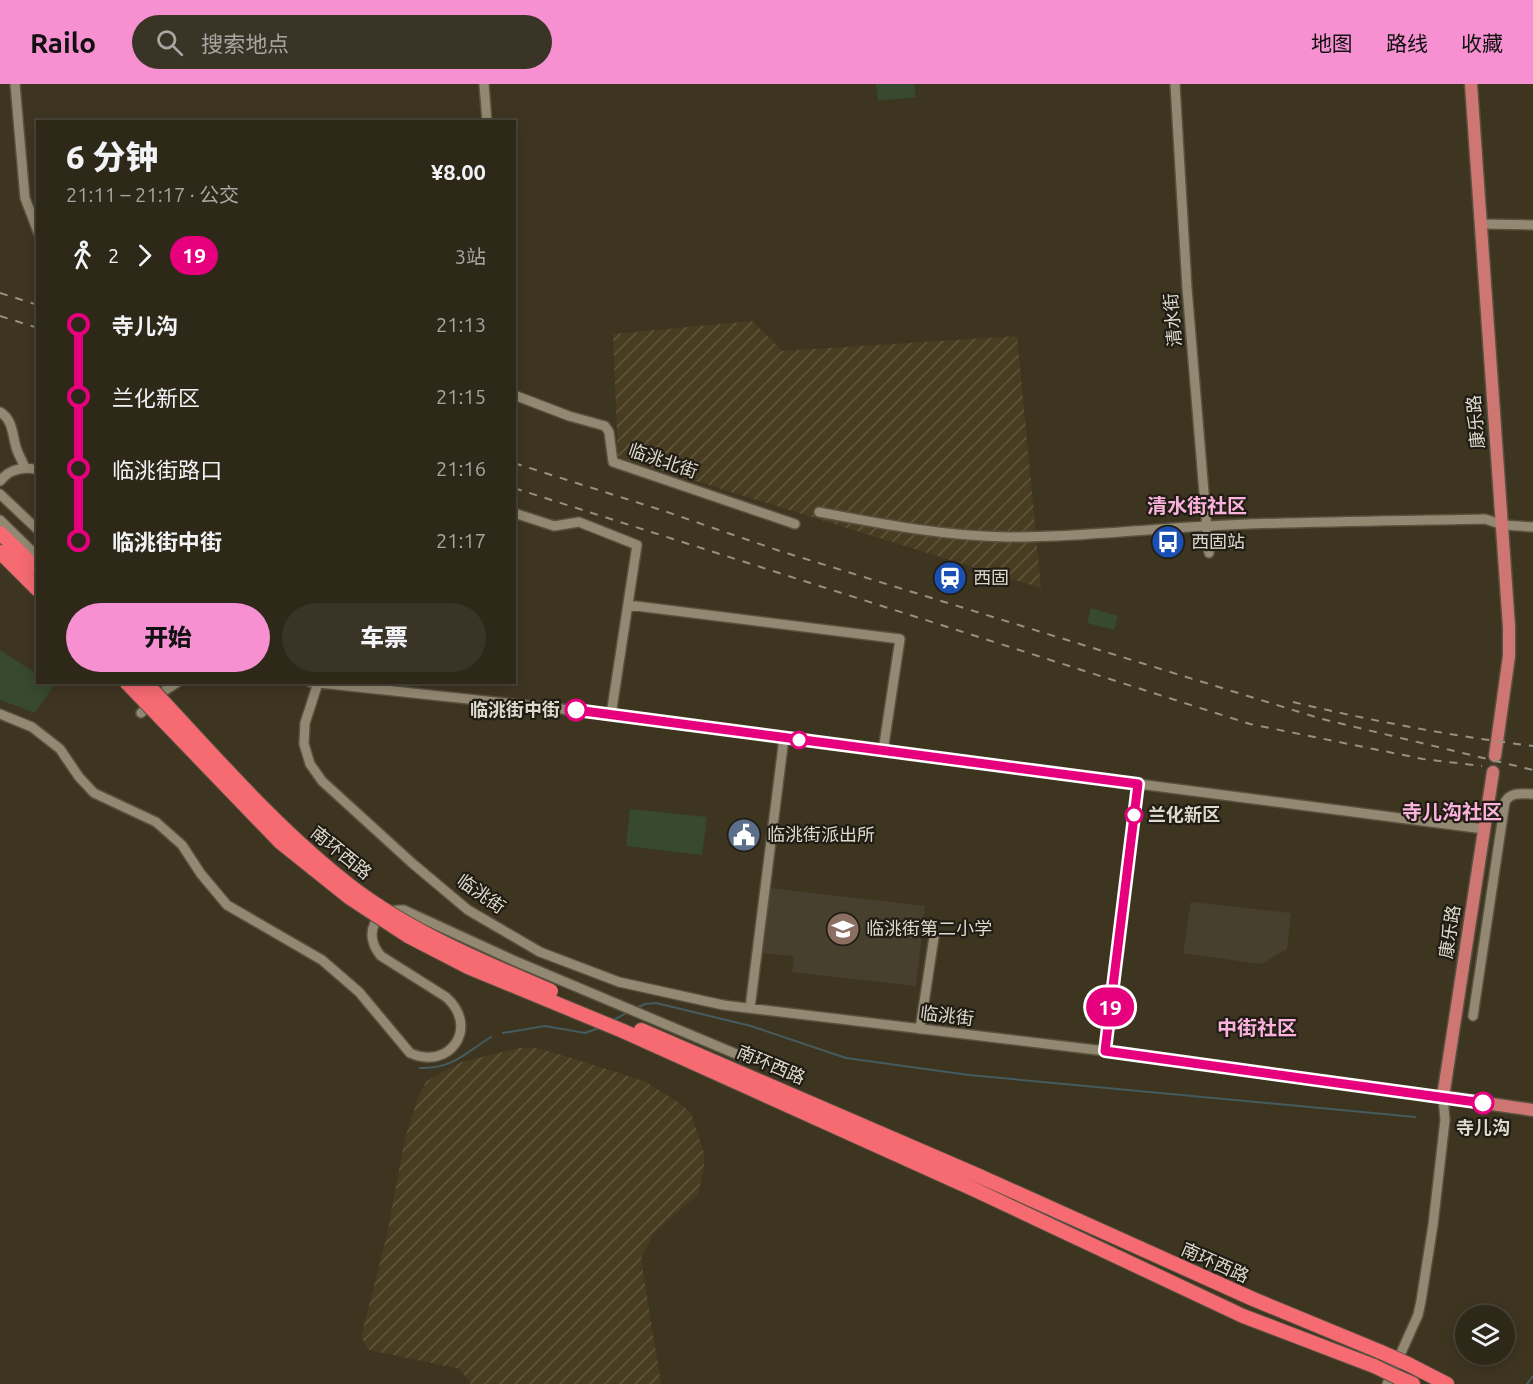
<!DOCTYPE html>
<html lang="zh">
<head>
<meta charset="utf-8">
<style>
  :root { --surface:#2e2819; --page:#3a3426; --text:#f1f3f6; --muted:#a7a6a2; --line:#494438; --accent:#f690d0 }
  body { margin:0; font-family:Ubuntu,"Noto Sans SC",sans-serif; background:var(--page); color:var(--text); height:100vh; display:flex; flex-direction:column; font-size:22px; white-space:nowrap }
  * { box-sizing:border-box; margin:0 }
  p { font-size:20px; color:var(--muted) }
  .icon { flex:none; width:33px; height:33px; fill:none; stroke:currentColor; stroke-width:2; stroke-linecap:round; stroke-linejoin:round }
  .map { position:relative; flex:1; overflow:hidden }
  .details { position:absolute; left:36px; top:36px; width:480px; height:564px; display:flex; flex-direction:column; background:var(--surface); border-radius:0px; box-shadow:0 3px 15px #0003,0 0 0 2px var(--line) }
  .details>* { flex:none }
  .badge { padding:0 12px; border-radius:20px; font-size:21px; line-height:39px }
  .controls { position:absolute; left:1455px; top:1221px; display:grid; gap:12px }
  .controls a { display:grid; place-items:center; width:60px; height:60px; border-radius:50%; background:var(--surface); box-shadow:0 3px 15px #0003,0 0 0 2px var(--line); font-size:30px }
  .map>.badge { position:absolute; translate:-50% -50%; box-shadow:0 0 0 3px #fff }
  .legs { display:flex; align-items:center; gap:9px; height:66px; padding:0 30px; font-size:20px }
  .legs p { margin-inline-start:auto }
  .summary { display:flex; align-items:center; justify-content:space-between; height:102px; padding:0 30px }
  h1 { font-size:33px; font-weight:800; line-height:45px }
  .cta { display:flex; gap:12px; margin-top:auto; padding:12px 30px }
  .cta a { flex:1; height:69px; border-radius:36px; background:var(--accent); color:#111; font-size:24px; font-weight:800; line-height:69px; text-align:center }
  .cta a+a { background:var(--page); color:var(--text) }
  ul { padding:0 30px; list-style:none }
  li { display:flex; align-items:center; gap:21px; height:72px; font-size:22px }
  li i { display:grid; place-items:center; width:9px; height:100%; margin:0 8px; background:currentColor }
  li i::after { content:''; width:15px; height:15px; margin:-8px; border:4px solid; border-radius:50%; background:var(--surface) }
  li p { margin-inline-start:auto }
  li:first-child i { background:linear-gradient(#0000 50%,currentColor 0) }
  li:last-child i { background:linear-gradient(currentColor 50%,#0000 0) }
  header { display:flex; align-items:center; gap:36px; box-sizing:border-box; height:84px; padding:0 30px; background:var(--accent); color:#111 }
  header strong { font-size:28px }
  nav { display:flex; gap:33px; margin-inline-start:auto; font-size:21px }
  .search { width:420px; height:54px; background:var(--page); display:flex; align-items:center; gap:15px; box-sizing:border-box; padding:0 21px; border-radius:33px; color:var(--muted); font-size:22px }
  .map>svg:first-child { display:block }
  .industrial { fill:url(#industrial-furrows) }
  .education { fill:#48402f }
  .green { fill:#37492e }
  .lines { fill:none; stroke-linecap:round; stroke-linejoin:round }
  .stream { stroke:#445c60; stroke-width:2 }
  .minor-casing { stroke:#595140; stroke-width:12 }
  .major-casing { stroke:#595140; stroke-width:15 }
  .highway-casing { stroke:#595140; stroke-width:16 }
  .minor { stroke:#938972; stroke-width:9 }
  .major { stroke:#ce7672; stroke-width:12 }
  .highway { stroke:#f66a72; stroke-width:14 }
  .rail { stroke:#979081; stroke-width:2; stroke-dasharray:8 8; stroke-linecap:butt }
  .highway-bridge-casing { stroke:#595140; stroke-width:16; stroke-linecap:butt }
  .highway-bridge { stroke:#f66a72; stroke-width:14 }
  .line-1-casing { stroke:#fff; stroke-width:14 }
  .line-1 { stroke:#e6007e; stroke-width:9 }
  .stop-1-dot { fill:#fff; stroke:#e6007e; stroke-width:3 }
  .labels { text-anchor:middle; stroke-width:4.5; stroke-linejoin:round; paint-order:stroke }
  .street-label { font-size:18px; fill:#ded9cd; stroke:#211d14 }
  .poi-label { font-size:18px; fill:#ded9cd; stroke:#211d14; text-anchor:start }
  .stop-label { font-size:18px; font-weight:bold; fill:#ded9cd; stroke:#211d14; text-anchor:end }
  .neighbourhood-label { font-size:20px; font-weight:bold; fill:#fbb3de; stroke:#211d14 }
</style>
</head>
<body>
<header>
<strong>Railo</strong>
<div class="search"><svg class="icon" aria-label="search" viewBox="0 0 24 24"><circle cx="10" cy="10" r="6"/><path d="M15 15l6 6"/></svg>搜索地点</div>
<nav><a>地图</a><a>路线</a><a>收藏</a></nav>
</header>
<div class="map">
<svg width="1533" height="1300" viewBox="0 0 1533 1300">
  <defs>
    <pattern id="industrial-furrows" width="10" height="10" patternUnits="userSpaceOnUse" patternTransform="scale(1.5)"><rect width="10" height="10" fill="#483c21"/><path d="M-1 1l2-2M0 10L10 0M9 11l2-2" fill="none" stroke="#625840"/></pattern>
  </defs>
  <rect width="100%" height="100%" fill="#3e3521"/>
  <path class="industrial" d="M752,237L783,267L1017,252L1041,504L618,373L613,250Z
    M519,964H534L549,967L644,997L681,1020L691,1030L704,1069V1083L698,1110L654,1149L641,1174L661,1300H471L460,1285L369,1266L361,1253L387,1151L405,1054L419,1011L426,998L438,990L462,978Z"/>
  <path class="education" d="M769,804L925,822L916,902L792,888L794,872L762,869Z
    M1191,818L1291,829L1287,865L1261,880L1183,869Z"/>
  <path class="green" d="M876,0H914L916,13L878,17Z
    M1091,524L1118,532L1114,546L1087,539Z
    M0,566L37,590L38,598L50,599L54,601L35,629L0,616Z
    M630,725L707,733L702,771L626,762Z"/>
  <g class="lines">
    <path class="stream" d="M636,924L645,920L656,919L751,942L846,974L969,991L1415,1033
      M612,937L628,928
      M503,949L545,942L585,949L599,944
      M420,984C453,985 465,969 491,953
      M1527,1300L1533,1292"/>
    <g class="minor-casing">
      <path id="minor" d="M15,0L25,114L38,148
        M484,0L487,38
        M1175,0L1187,204L1209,469
        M1480,140L1533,141
        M514,311L569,332L605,342L609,348L613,378L795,440
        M0,328C14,336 12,353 17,366C19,372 23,378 25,384
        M0,397C10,385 23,382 38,386
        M0,410L38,446
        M819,428C882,440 944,452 1008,453C1075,454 1141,445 1208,442C1300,437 1393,437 1485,435L1503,441L1533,443
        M514,429L554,442L579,438L637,461L611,631
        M0,436L38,473
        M628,521L900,555L883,667
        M310,598L570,626L1484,745
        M318,599L305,639L304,660L310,680L322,697L412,779L468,826L540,868L619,898L723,921L1105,967L1443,1013L1445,1036L1433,1141L1421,1217L1418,1231L1387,1300
        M141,629L164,607L178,598
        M0,630L32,643L60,665L79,693L94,709L156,738L182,761L201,790L227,821L322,876L359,908L410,969C450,987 480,943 446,913L381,872C362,850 375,824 404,826L515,877L748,975
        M750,924L784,654
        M1473,932L1505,718C1511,707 1523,710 1533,710
        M920,945L934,853
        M1105,967L1138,700"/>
    </g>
    <g class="major-casing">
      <path id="major" d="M1471,0L1509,543V572L1495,672
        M1493,688L1443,1013L1533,1026"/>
    </g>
    <g class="highway-casing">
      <path id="highway" d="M0,449L38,486
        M0,468L38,506
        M641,946L977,1091L1253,1215L1381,1268
        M623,947L971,1104L1243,1232L1374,1282
        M1408,1280L1447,1300
        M1397,1293L1413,1300"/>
    </g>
    <use href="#minor" class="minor"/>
    <use href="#major" class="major"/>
    <use href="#highway" class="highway"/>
    <path class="rail" d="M0,209L38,221
      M0,232L38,244
      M514,379L664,427L780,467L1322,635L1533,686
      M514,404L1250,640L1423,675L1482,682
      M1293,618C1372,637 1452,652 1533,662"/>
    <g class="highway-bridge-casing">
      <path id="highway-bridge" d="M126,598L280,758L350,814L408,852L468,883L623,947
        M145,598C212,669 276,745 353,804C413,849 483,878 551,907
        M1381,1268L1408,1280
        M1374,1282L1397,1293"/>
    </g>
    <use href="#highway-bridge" class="highway-bridge"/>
  </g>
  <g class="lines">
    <g class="line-1-casing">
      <path id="line-1" d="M576,626L1138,700L1105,967L1483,1019"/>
    </g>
    <use href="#line-1" class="line-1"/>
  </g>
  <defs>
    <g id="bus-disc" transform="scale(1.725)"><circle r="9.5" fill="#1a4fb4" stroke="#211d14"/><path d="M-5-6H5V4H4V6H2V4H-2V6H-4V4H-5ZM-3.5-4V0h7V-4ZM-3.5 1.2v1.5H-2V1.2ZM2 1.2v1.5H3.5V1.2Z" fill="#fff"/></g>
    <g id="station-disc" transform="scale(1.725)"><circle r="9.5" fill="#1a4fb4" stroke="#211d14"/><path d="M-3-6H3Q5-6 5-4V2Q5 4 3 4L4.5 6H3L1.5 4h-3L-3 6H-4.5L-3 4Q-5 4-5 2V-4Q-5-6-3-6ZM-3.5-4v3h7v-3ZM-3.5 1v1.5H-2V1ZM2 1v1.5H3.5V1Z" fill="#fff"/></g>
    <g id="civic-disc" transform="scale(1.725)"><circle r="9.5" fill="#5c6f8a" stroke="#211d14"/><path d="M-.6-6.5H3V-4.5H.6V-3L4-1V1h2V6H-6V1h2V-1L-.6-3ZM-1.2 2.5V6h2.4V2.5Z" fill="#fff"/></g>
    <g id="school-disc" transform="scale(1.725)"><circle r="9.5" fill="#8d6e63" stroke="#211d14"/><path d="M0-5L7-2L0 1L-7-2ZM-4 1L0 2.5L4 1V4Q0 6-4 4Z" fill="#fff"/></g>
  </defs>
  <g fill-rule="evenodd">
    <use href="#bus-disc" x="1168" y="458"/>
    <use href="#station-disc" x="950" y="494"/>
    <use href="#civic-disc" x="744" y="751"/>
    <use href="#school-disc" x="843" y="845"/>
  </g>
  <g class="stop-1-dot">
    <circle cx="576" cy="626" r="10"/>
    <circle cx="799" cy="656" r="8"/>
    <circle cx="1134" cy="731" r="8"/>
    <circle cx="1483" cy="1019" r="10"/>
  </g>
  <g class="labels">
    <g class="street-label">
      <text transform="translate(1173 236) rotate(-95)" y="6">清水街</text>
      <text transform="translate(1476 338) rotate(-95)" y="6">康乐路</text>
      <text transform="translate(663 377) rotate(19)" y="6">临洮北街</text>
      <text transform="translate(341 769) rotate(39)" y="6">南环西路</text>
      <text transform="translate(481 810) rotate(35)" y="6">临洮街</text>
      <text transform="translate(1450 848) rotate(-81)" y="6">康乐路</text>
      <text transform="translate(947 932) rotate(7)" y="6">临洮街</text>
      <text transform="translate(771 981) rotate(23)" y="6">南环西路</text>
      <text transform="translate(1215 1179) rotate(24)" y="6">南环西路</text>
    </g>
    <g class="poi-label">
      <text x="1191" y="464">西固站</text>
      <text x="973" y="500">西固</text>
      <text x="767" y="757">临洮街派出所</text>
      <text x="866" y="851">临洮街第二小学</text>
    </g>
    <g class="stop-label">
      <text x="560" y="632">临洮街中街</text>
      <text x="1148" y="737" text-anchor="start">兰化新区</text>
      <text x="1483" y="1050" text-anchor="middle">寺儿沟</text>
    </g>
    <g class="neighbourhood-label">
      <text x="1197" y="429">清水街社区</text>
      <text x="1452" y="735">寺儿沟社区</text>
      <text x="1257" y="951">中街社区</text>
    </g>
  </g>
</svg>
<div class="controls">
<a><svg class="icon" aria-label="layers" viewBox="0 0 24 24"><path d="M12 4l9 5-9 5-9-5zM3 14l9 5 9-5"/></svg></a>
</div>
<b class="badge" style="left:1110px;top:923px;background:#e6007e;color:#fff">19</b>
<section class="details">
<div class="summary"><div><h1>6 分钟</h1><p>21:11 – 21:17 · 公交</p></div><b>¥8.00</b></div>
<div class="legs"><svg class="icon" aria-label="walk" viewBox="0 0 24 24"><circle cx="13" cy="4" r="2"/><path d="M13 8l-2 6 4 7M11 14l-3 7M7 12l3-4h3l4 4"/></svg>2<svg class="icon" aria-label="forward" viewBox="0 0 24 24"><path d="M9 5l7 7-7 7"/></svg><b class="badge" style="background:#e6007e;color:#fff">19</b><p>3站</p></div>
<ul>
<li><i style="color:#e6007e"></i><b>寺儿沟</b><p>21:13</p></li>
<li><i style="color:#e6007e"></i><span>兰化新区</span><p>21:15</p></li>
<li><i style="color:#e6007e"></i><span>临洮街路口</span><p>21:16</p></li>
<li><i style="color:#e6007e"></i><b>临洮街中街</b><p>21:17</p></li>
</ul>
<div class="cta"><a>开始</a><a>车票</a></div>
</section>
</div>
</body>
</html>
